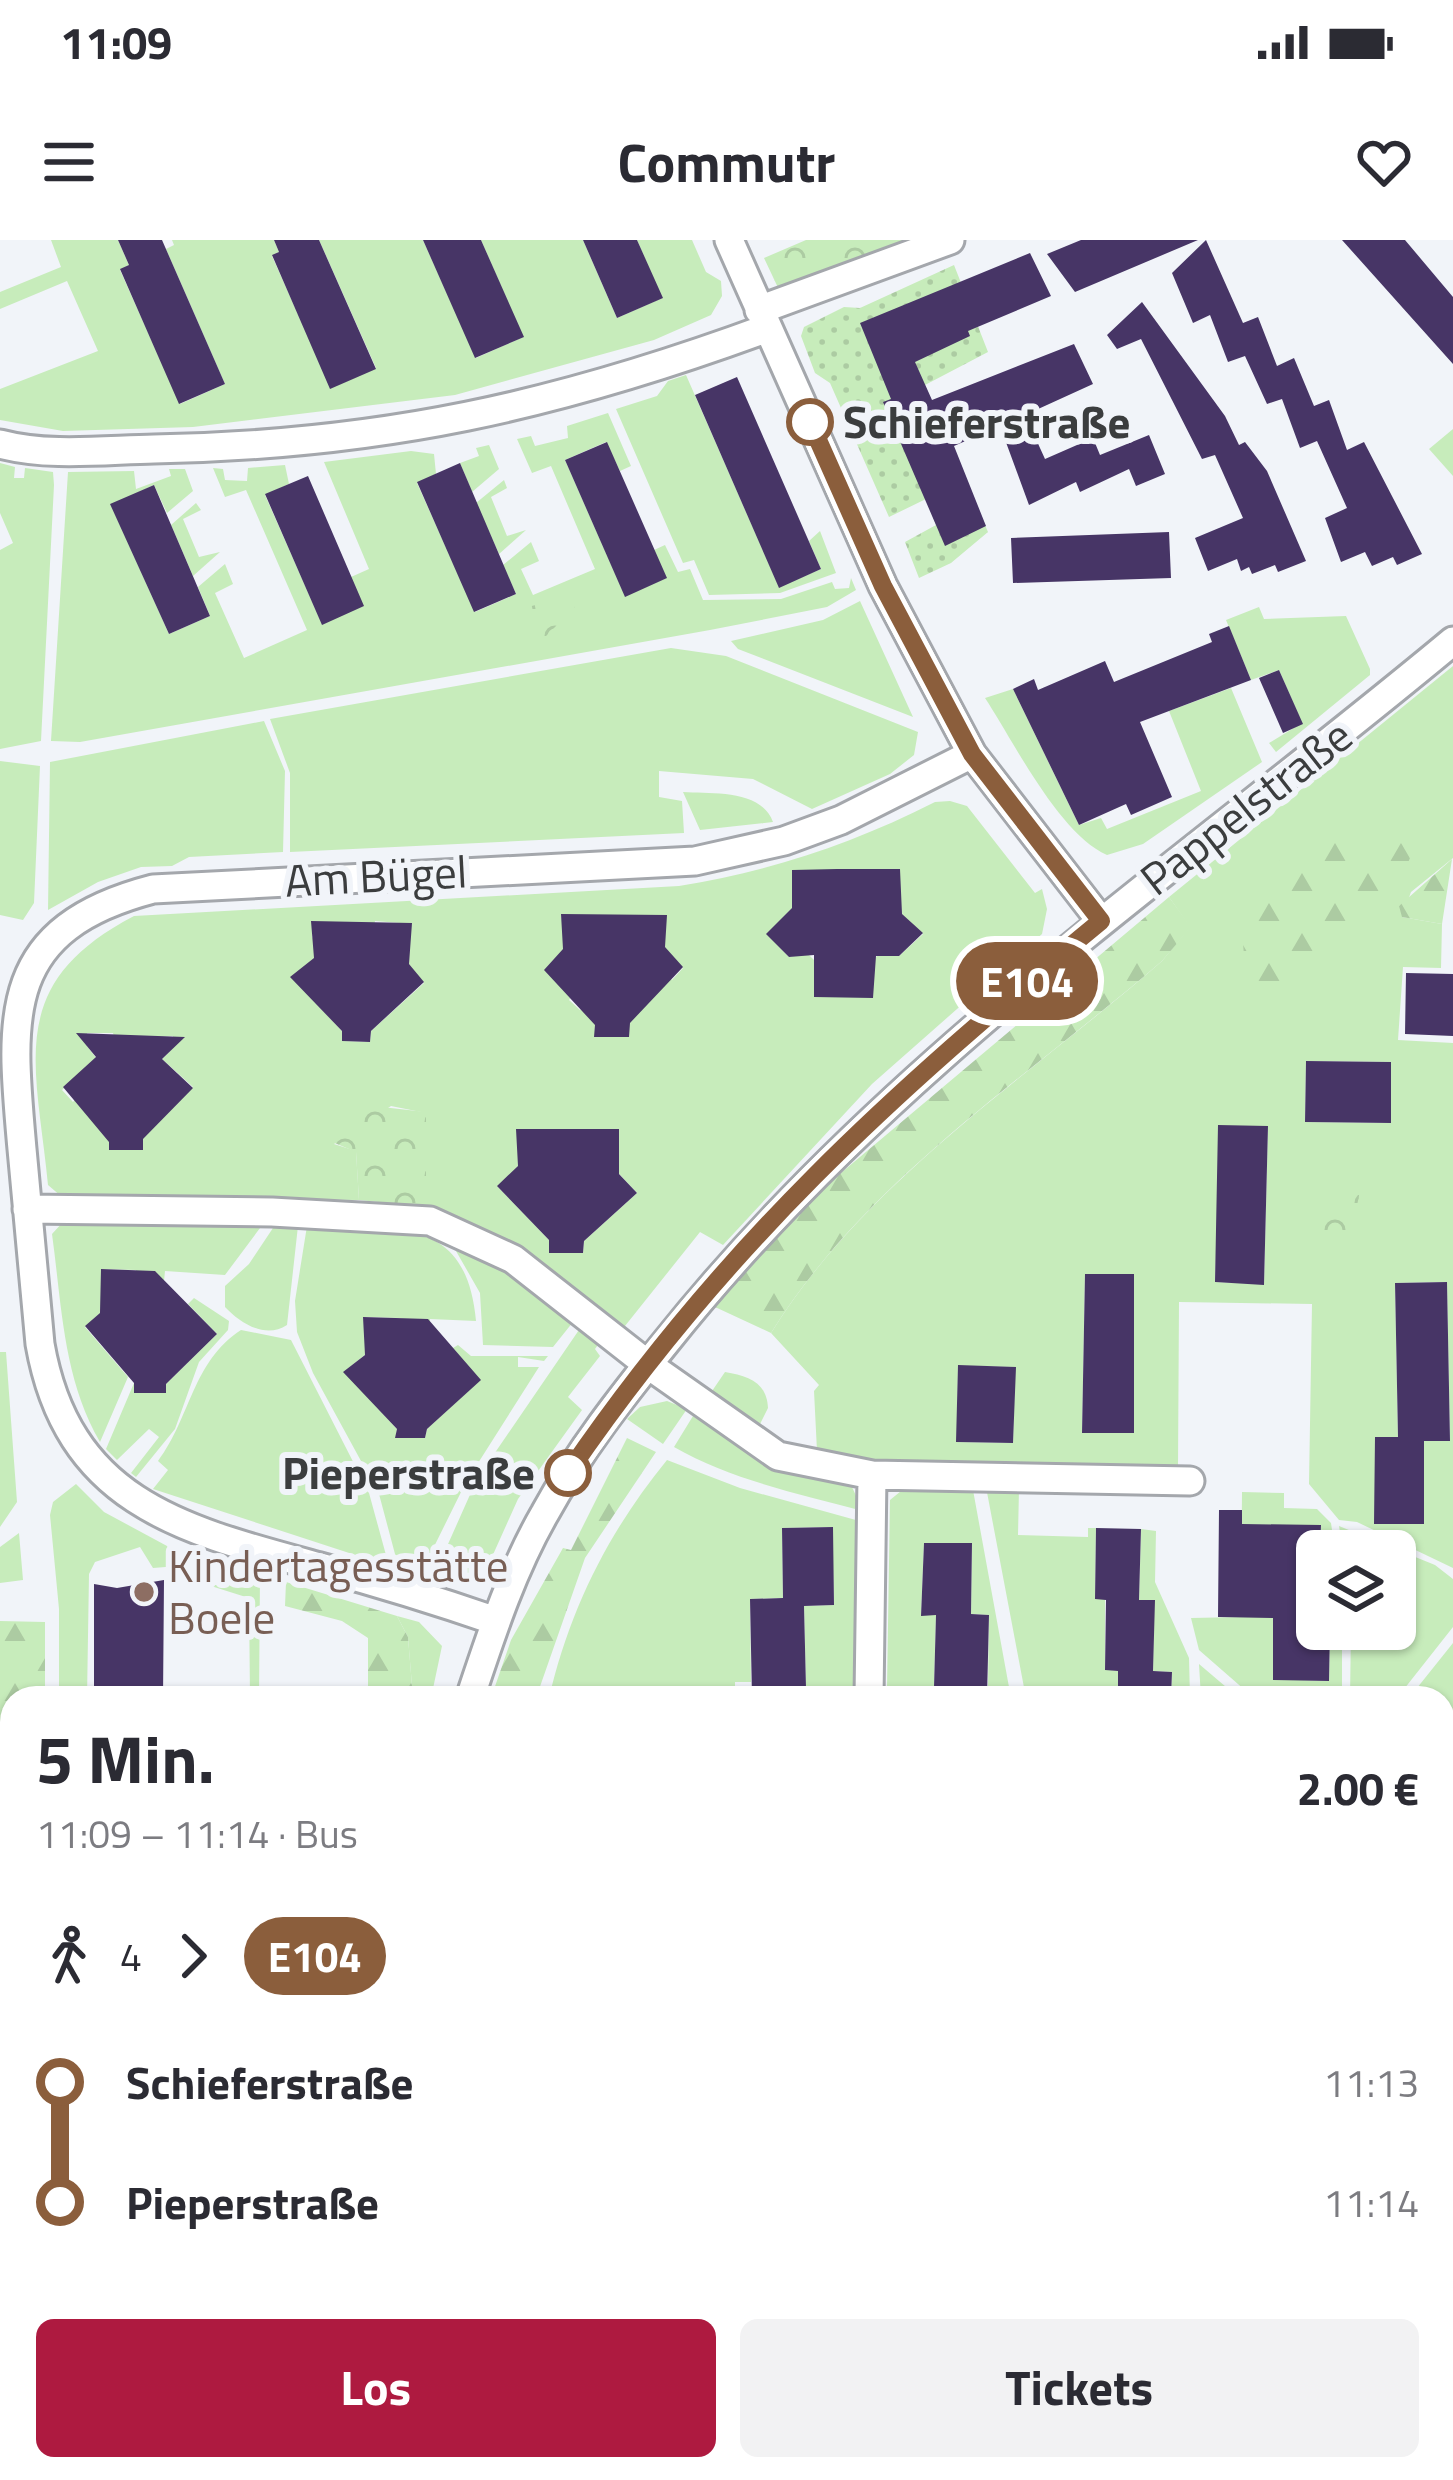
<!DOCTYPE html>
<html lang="de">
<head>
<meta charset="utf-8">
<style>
  :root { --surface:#fff; --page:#f2f2f3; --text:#2b2b33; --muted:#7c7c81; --accent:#ae1a40 }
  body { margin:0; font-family:"Titillium Web",sans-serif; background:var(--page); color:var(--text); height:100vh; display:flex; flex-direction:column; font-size:45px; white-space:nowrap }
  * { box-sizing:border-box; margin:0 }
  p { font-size:39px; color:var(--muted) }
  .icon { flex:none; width:66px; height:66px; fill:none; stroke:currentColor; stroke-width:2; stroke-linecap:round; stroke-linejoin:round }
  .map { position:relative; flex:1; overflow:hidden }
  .drawer { position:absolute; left:0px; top:1446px; width:1455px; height:795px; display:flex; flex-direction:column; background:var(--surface); border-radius:36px 36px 0 0; box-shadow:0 3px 9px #0004 }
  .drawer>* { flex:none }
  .badge { padding:0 24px; border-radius:39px; font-size:42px; line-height:78px }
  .buttons { position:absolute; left:1296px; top:1290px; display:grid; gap:24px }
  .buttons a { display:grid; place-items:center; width:120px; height:120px; border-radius:18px; background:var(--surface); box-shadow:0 3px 9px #0004; font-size:60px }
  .map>.badge { position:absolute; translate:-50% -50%; box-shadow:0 0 0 6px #fff }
  .legs { display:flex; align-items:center; gap:18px; height:132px; padding:0 36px; font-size:39px }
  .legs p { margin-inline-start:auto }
  .overview { display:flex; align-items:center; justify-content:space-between; height:204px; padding:0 36px }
  h1 { font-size:66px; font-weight:700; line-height:90px }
  .primary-button { display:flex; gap:24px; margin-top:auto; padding:24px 36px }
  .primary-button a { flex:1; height:138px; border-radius:18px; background:var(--accent); color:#fff; font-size:48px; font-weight:700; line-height:138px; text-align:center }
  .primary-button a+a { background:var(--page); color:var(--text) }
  ul { padding:0 36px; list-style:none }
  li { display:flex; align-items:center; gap:42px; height:120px; font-size:45px }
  li i { display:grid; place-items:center; width:18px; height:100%; margin:0 15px; background:currentColor }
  li i::after { content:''; width:30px; height:30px; margin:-15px; border:9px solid; border-radius:50%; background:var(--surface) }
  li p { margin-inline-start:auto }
  li:first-child i { background:linear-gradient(#0000 50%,currentColor 0) }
  li:last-child i { background:linear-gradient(currentColor 50%,#0000 0) }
  .status { display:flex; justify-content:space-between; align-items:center; height:84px; padding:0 60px; background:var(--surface); direction:ltr }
  .status svg { height:33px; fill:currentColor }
  header { display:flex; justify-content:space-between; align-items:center; height:156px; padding:0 36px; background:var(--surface); font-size:54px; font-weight:700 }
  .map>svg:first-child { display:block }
  .grass { fill:#c7ecbb; fill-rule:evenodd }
  .forest { fill:url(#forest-firs) }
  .park { fill:url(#park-crowns) }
  .garden { fill:url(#garden-dots) }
  .building { fill:#473566 }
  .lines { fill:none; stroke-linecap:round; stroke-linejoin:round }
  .minor-casing { stroke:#a4a7ac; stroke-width:33 }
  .minor { stroke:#fff; stroke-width:27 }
  .line-1-casing { stroke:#fff; stroke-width:27 }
  .line-1 { stroke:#8b5e3c; stroke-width:18 }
  .stop-1-dot { fill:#fff; stroke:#8b5e3c; stroke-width:6 }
  .education-dot { fill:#8d6e63; stroke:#f1f4f9; stroke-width:4.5 }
  .labels { text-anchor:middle; stroke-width:12; stroke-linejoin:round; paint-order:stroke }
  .stop-label { font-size:45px; font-weight:bold; fill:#3b3d3e; stroke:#f1f4f9; text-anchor:start }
  .street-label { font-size:45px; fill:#3b3d3e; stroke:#f1f4f9 }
  .education-label { font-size:45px; fill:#785e54; stroke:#f1f4f9; text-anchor:start }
</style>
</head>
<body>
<div class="status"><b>11:09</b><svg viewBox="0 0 49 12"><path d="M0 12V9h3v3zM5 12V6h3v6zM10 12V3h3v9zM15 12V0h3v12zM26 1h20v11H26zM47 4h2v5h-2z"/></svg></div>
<header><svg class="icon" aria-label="menu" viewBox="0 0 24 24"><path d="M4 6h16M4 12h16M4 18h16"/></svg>Commutr<svg class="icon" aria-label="heart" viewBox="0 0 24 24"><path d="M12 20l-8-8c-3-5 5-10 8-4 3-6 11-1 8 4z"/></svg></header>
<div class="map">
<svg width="1453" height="2240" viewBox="0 0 1453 2240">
  <defs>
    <pattern id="forest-firs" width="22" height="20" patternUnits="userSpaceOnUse" patternTransform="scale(3)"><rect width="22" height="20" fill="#c7ecbb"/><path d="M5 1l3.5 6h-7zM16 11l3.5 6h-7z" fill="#accba2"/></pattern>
    <pattern id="park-crowns" width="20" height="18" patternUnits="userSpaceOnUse" patternTransform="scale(3)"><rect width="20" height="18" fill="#c7ecbb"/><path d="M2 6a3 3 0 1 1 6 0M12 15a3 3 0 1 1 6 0" fill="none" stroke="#accba2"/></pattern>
    <pattern id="garden-dots" width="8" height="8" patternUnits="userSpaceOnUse" patternTransform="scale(3)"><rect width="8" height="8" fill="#c7ecbb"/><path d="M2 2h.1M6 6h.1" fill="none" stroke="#accba2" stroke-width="1.8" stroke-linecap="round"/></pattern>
  </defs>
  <rect width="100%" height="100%" fill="#f1f4f9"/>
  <path class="grass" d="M51,0H118L129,25L120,30L180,164L225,144L166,9L174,5L172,0H274L279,12L272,16L331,148L376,128L319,0H423L476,118L523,97L481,0H583L617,78L662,58L637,0H692L706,32L721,41L722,56L711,75L654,100L455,155L193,187L63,191L0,180V149L98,111L67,41L0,69V52L61,27Z
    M686,135L779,347L821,329L809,301L820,291L836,333L780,353L709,355L694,320L683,323L616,169L657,156L668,141Z
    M608,173L631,226L620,231L606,202L565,220L625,356L666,338L654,310L665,305L678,332L690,329L703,360L781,359L832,342L835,349L849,348L851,338L856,350L827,367L710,390L80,502L51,501L68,232L134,231L136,249L171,236L169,229H185L193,251L167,273L154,245L111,265L169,394L210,376L198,347L225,324L233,344L215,353L244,418L307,390L246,250L225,257L213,228L223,229L225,240L247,241L248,228L285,225L289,244L265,255L322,384L351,337L369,329L324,222L411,211L434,214L436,234L417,243L475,372L516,354L503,325L531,302L539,321L521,329L533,355L595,329L551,226L532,233L517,199L531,196L535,206L568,198L567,186Z
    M1453,189V236L1429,209Z
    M489,205L499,229L472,252L460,223L479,216L476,208Z
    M0,223L15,227L14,238H24L25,228L53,232L54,245L41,501L0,509V310L13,303L0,273Z
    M504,240L507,248L491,257L507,296L526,290L499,314L476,263Z
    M196,263L201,270L183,279L199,317L220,312L193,336L171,285Z
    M860,361L913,477L738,409L731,401L823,380Z
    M1259,367L1264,379L1346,376L1370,429V435L1276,512L1269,503L1302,483L1279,430L1251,440L1226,380Z
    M671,408L726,416L918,492L914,515L890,534L812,569L753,539L659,531V557L682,561L684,593L290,612V533L270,479Z
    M1453,426V618L1411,652L1402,677L1442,684L1441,728L1403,727L1398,800L1453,803V1328L1357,1282L1339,1280L1309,1244L1312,1064L1179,1062L1178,1226L864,1219L817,1211L814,1151L819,1145L771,1093C866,940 1029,837 1162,721L1190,687L1169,657ZM1306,821L1391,822L1390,883L1305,882ZM1268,886L1264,1044L1215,1042L1218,961ZM1085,1034L1134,1035V1193H1082ZM1447,1042L1450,1200L1424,1201L1423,1284H1375V1198L1398,1197L1395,1043ZM958,1126L1015,1127L1013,1203L957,1202Z
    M1231,448L1262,522L1143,604L1107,615C1059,594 1014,502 985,458L1013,449L1079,585L1101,578L1107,589L1201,551L1169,471Z
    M264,481L285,531L283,612L189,617L172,626L141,627L98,642L48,670L50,522Z
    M0,521L40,526L34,663L23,680L0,675Z
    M683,552C712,554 761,549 773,582L700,590Z
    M950,561L967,566L1035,653L1042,649L1047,669L1042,694L872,844L723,1005L700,992L621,1091L520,1010L426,967V873L391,866L334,904L356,911L359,960L62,957L48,945C36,822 4,744 134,676L679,646C771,631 852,604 935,562ZM802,658L889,663L923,694L899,716L881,712L867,726L814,757V738L821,727L807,713L789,717L767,694ZM561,675H666L657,699L683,728L672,740L667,735L630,773L589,764L580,770L569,760L575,752ZM312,681L374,689L375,681L412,684L398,712L424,743L371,791L370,802L343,801L342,791L291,737L335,718L312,697ZM87,793H113L115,800L173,796V808L162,819L193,847L143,891L142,910H109L110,895L77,857L73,862L62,850L90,823H100L87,806ZM517,889L619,890V906H613L608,922L637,953L584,1001L583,1013H550L549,1000L498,947L525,919Z
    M63,982L263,984L225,1035L165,1031L164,1041L136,1040V1030L101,1029L111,1064L85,1087L128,1137L100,1202C63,1138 62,1067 52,994Z
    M275,985L298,986L287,1085C266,1099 241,1084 225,1067V1046L249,1024Z
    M307,986C393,991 466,972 476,1081L430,1079V1086L399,1078L363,1077L372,1109L344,1132L397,1189L396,1198H425L427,1189L480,1140L453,1108L458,1105L471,1116H548L544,1121L518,1117V1127H539L466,1242L420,1335L399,1329L379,1254L313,1133L297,1092L295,1061Z
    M452,1004L520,1040L573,1082L553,1107L483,1105L480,1053Z
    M194,1058L229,1081L228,1090L199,1122L175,1189L136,1237L131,1233L159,1197L149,1189L117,1220L106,1209L134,1143L166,1144L217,1094L188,1064Z
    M581,1087L600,1102L595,1109L600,1116L568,1157L582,1170L518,1259L487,1328L460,1342L432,1340L477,1239Z
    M241,1090L291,1100L369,1253L389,1326L153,1249L168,1230L158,1221C191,1177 192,1122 241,1090Z
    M0,1112H6L17,1262L0,1287Z
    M725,1132C748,1136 767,1142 768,1168L757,1190L710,1154Z
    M667,1161L687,1169L663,1204L627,1179L640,1167Z
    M693,1176L782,1231L852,1247L863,1271C800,1254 731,1240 674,1207Z
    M667,1220L740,1248L863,1282L859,1458H785V1448L806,1447L804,1366L834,1365L832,1287L782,1288L783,1358L750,1359L751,1442H735V1458L677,1451L669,1458H549C570,1368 609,1291 667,1220Z
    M76,1244L104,1272L167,1306L178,1326L153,1328L140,1307L95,1322L89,1334L87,1458H59V1369L50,1275L53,1262Z
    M906,1247L973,1250L1011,1458H1002L1001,1446L988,1447L989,1375L971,1374L972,1303H924L921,1375H936L934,1446H952V1458H912V1447L887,1448L890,1260Z
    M986,1247L1019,1249L1018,1295L1088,1297V1288H1096L1095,1358L1105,1359V1429L1118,1431V1458H1026Z
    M1242,1252L1284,1253V1268L1317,1269L1331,1283L1335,1311H1321V1285L1273,1368V1439L1329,1441L1330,1389H1342V1458H1254L1199,1410L1191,1378L1241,1377Z
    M1339,1286L1435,1325L1453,1339V1387L1397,1458H1350L1351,1389H1395V1311H1343Z
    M1141,1289L1156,1291L1155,1342L1189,1418L1190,1458H1171L1172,1432L1153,1431L1154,1361L1139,1360Z
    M19,1293L23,1340L0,1343V1307Z
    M218,1322L260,1334L259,1458H250L249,1358L211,1346Z
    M397,1376L419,1382L442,1406L431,1458H413L408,1397Z
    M1453,1403V1574H1443V1458H1409Z
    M1199,1424L1239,1458H1201Z
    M1453,1705V1798H1443V1714H1453Z
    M53,2229H347L346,2240H53Z
    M634,2229H759L769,2240H623Z
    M774,2229H904V2240H784Z
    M1027,2229H1097L1096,2240H1000L1004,2232Z"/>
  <path class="forest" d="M1371,596L1405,604L1410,618C1387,677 1330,720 1278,753L1249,745C1226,635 1267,610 1371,596Z
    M1452,619L1442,684L1402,677L1399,666Z
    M1169,657L1191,687L1162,721C1028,837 866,940 771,1093L715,1067L810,959Z
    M627,1198L656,1212L585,1318L536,1458H491L511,1400L563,1308L571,1310Z
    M286,1342L397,1376L408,1397L413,1458H368V1398L342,1381L285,1366Z
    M0,1381L45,1382V1458H12V1860H0Z
    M0,1874H12V2229H20L16,2240H1L7,2166L0,2135Z
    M393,2229H476L478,2240H392Z"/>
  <path class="park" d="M806,0H928L781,54L764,18Z
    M566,357L575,367L538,404L514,379L524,368Z
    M373,866L426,872V967L359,960L356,912L330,901L320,885Z
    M1319,955H1359L1356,992H1319Z"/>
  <path class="garden" d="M954,25L988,112L925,145L988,292L951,323L919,338L905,302L936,285L926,259L889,277L830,143L815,133L801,96L804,87L844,67L860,68Z"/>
  <path class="building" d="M118,0H162L225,144L179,164L120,29L129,25Z
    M274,0H319L376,129L330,149L272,15L279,12Z
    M423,0H481L524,97L475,118Z
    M583,0H637L663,58L617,78Z
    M1081,0H1198L1075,52L1047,14Z
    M1206,0L1243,83L1258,77L1277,126L1294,118L1314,166L1329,160L1347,210L1364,202L1422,314L1397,325L1393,317L1372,326L1365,312L1341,322L1325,278L1347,268L1317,201L1300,208L1282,159L1267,164L1245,116L1228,122L1210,75L1193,83L1172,33Z
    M1342,0H1405L1453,57V124Z
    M1030,13L1051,56L968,91L970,96L915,122L932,160L1074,104L1093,144L1025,175L1045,219L1093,198L1100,215L1149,195L1165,234L1136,246L1129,229L1080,252L1076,242L1029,265L1000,186L954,206L986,286L945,306L883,162L891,159L860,83Z
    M1142,62L1225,176L1239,205L1245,202L1267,231L1306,321L1278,332L1275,325L1252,334L1249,327L1241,331L1237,319L1208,331L1195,298L1243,278L1215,215L1202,219L1141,99L1117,109L1107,95Z
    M737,137L821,329L779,348L695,155Z
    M607,202L667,338L625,357L565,220Z
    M460,223L516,354L474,372L417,242Z
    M308,236L364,366L322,385L265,254Z
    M154,245L210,376L169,394L110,264Z
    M1169,292L1171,338L1013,343L1011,298Z
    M1229,386L1251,440L1140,482L1172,557L1131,575L1126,564L1079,585L1013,449L1034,439L1038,450L1105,421L1114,442L1212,402L1209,394Z
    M1279,430L1303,484L1283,493L1259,438Z
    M837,629H900L902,674L923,693L899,716H876L873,758L814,757V715L789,717L766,694L792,668V630Z
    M561,674L667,675L665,707L683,727L630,783L629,797H594L595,785L544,730L563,709Z
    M311,681L412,683L409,724L424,742L371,791L370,802L342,801V791L290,737L314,718Z
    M1406,733L1453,734V796L1405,794Z
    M76,793L185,797L162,819L193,848L143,899V910H109V902L63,847L96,817Z
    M1306,821L1391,822V883L1305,882Z
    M1218,885L1268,886L1264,1045L1215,1042Z
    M516,889H619V934L637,953L584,1001L583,1013H549V1000L497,946L518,926Z
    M101,1029L155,1031L217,1094L166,1144V1153H134V1143L85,1086L100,1073Z
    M1085,1034H1134V1193H1082Z
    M1447,1042L1450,1201H1424V1284H1374L1375,1197H1398L1395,1043Z
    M363,1077L428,1079L481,1140L427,1189L425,1198H395L397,1189L343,1132L365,1115Z
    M958,1125L1016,1127L1013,1203L956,1202Z
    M1219,1270H1242V1284L1321,1285L1317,1389H1330L1329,1441L1273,1440V1378L1218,1377Z
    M833,1287L834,1365L804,1366L806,1448H785V1458H752L750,1359L783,1358L782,1288Z
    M1096,1288L1141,1289L1139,1360H1155L1153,1431L1172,1432L1171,1458H1118V1431L1105,1430L1106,1360L1095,1359Z
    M924,1303H972L971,1374L989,1375L987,1458H952V1446L934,1447L936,1375L921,1376Z
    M164,1340L163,1458H94V1344L117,1348Z"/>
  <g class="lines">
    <g class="minor-casing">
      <path id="minor" d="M729,0L883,346L972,514L1101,681
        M759,70L950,0
        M0,204C49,217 104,210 154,209C381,205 556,166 768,88
        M27,969L272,972L430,981L513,1019L647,1124L778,1216L872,1235L1190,1241
        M496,1381C438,1361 380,1343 320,1327C183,1290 68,1263 40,1104C34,1039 28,974 22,909C10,776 0,689 153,649L695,621L784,601L841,580L972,514
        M470,1458C491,1395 512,1330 545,1273C579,1211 622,1156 666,1102C888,823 1182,627 1453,401
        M869,1458L872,1235
        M505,2229L506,2240
        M1443,2240L1453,2231"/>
    </g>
    <use href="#minor" class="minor"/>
  </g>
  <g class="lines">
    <g class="line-1-casing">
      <path id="line-1" d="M568,1233C723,1006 891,854 1101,681L972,514L883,346L810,182"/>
    </g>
    <use href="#line-1" class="line-1"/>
  </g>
  <g class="stop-1-dot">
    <circle cx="810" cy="182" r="21"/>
    <circle cx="568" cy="1233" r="21"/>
  </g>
  <circle class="education-dot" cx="144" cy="1352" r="12"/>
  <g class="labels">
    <g class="stop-label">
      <text x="843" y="198">Schieferstraße</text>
      <text x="535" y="1249" text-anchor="end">Pieperstraße</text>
    </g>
    <g class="street-label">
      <text transform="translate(1246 567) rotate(-38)" y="16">Pappelstraße</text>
      <text transform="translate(376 636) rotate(-3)" y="16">Am Bügel</text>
    </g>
    <g class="education-label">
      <text x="168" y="1342">Kindertagesstätte<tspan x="168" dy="52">Boele</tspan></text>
    </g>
  </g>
</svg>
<div class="buttons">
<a><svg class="icon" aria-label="layers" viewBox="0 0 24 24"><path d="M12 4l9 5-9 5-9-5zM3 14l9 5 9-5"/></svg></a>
</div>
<b class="badge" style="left:1027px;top:741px;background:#8b5e3c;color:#fff">E104</b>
<section class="drawer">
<div class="overview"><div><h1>5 Min.</h1><p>11:09 – 11:14 · Bus</p></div><b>2.00 €</b></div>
<div class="legs"><svg class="icon" aria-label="walk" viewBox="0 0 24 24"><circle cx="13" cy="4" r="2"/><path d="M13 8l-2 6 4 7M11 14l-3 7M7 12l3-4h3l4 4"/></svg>4<svg class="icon" aria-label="forward" viewBox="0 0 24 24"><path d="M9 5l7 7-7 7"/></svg><b class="badge" style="background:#8b5e3c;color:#fff">E104</b></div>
<ul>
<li><i style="color:#8b5e3c"></i><b>Schieferstraße</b><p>11:13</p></li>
<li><i style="color:#8b5e3c"></i><b>Pieperstraße</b><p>11:14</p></li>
</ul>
<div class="primary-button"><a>Los</a><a>Tickets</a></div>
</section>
</div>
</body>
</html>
